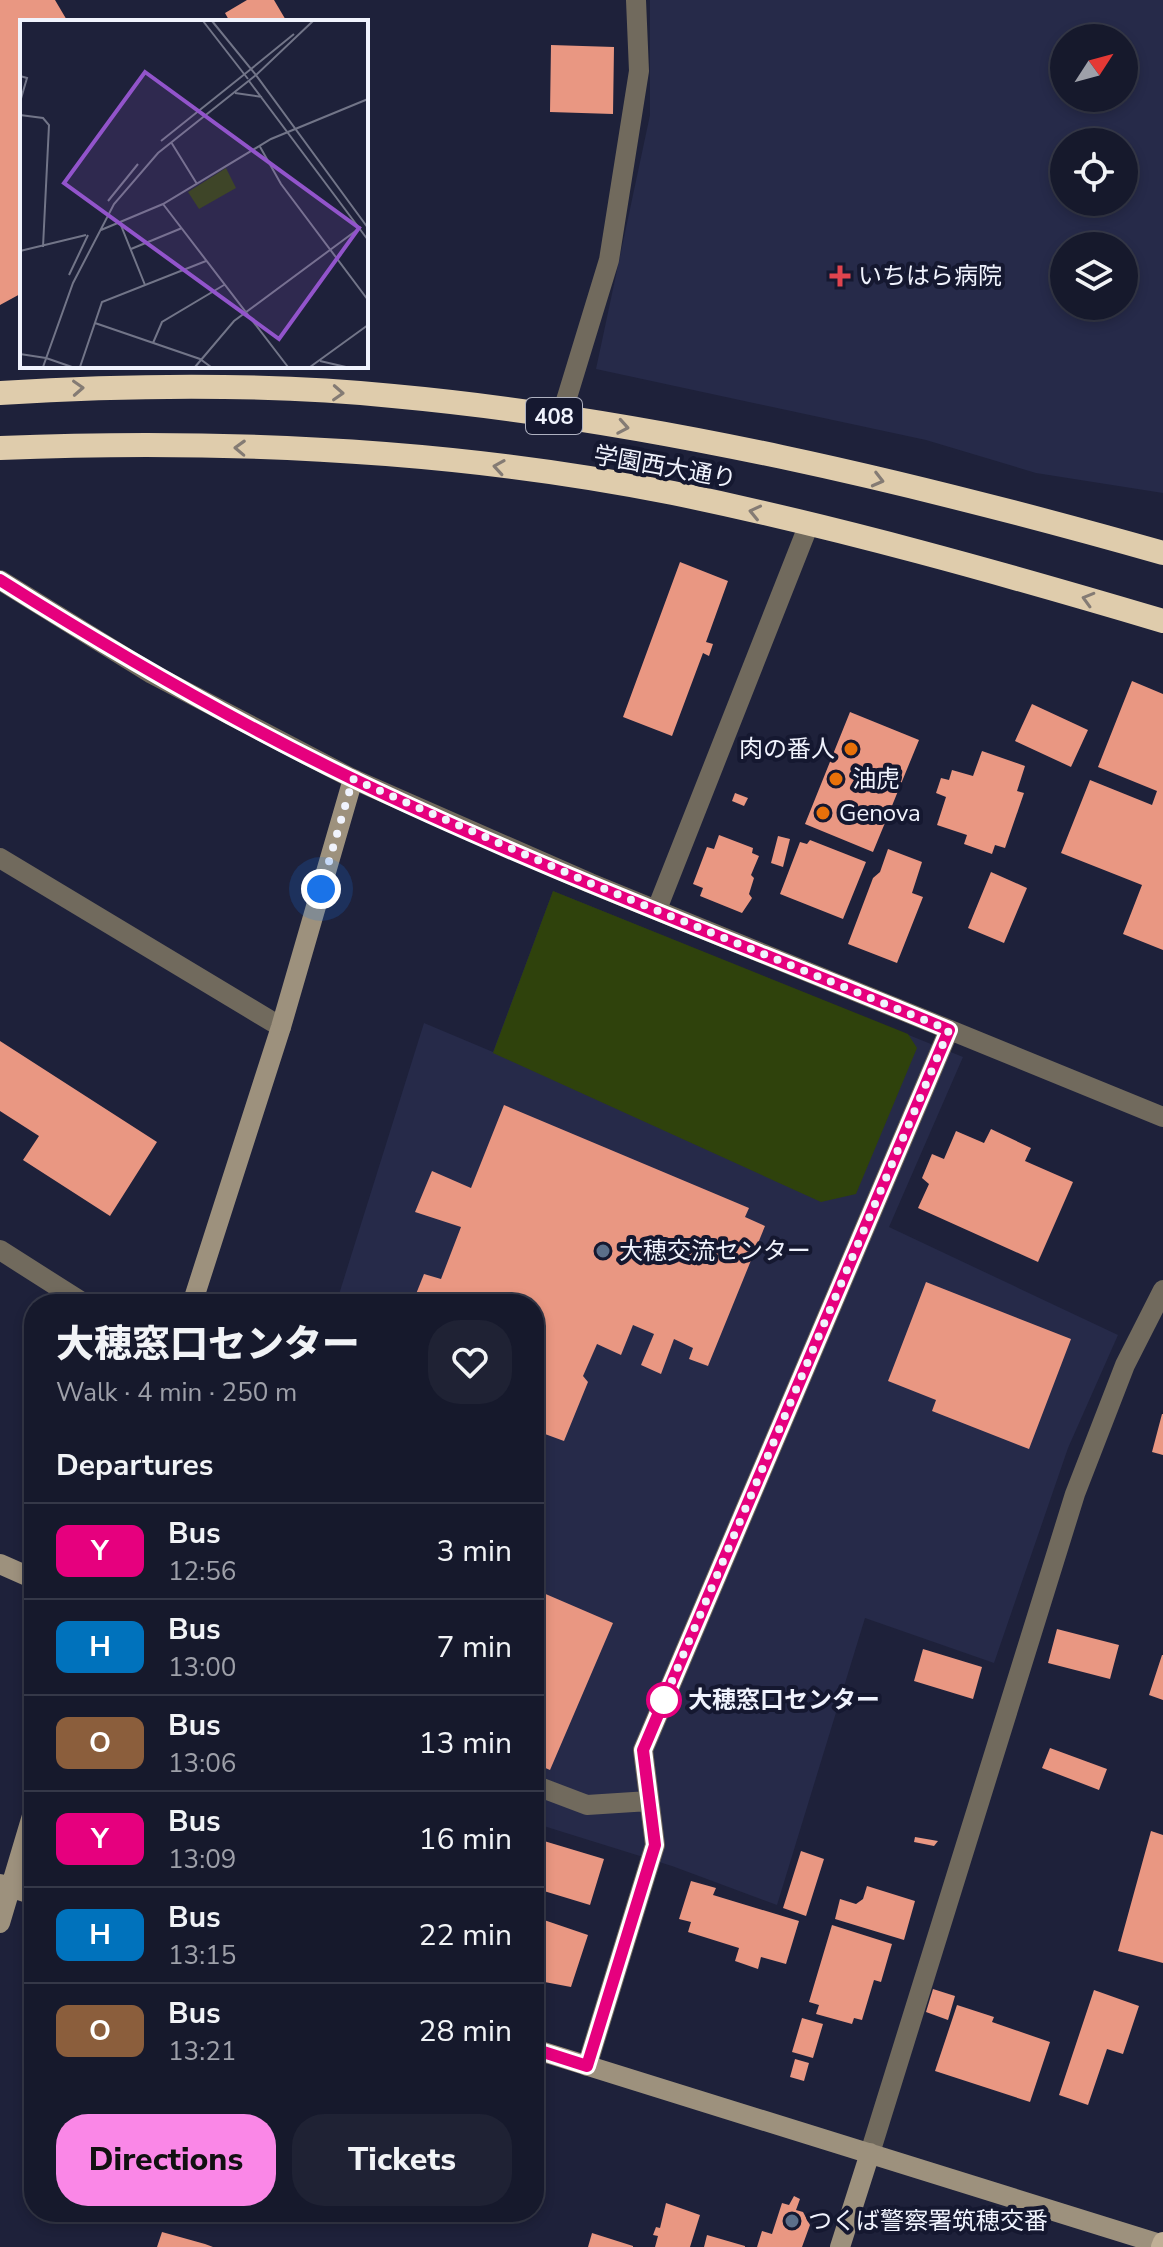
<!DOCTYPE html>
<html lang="en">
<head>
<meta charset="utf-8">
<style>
  :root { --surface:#16192c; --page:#1f2234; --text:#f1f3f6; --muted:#9ea0a9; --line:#353848; --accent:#fa87e7 }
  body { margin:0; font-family:"Nunito Sans","Noto Sans JP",sans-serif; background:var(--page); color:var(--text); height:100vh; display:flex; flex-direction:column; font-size:30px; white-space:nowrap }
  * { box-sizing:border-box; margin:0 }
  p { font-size:26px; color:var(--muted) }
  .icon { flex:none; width:44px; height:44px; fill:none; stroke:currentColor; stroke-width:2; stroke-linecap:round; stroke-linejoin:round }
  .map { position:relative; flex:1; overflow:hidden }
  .side { position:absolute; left:24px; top:1294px; width:520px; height:928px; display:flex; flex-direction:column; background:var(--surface); border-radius:32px; box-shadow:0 4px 12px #0003,0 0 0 2px var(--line) }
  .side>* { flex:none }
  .badge { padding:0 16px; border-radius:12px; font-size:28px; line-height:52px }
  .needle { width:52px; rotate:54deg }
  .buttons { position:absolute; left:1050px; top:24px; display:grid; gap:16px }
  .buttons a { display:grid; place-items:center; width:88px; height:88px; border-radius:50%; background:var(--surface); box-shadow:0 4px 12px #0003,0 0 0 2px var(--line); font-size:40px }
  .you { position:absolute; width:40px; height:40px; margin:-20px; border:6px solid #fff; border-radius:50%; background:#1a73e8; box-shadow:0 0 0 12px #1a73e833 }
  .map>.badge { position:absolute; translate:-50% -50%; box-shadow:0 0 0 4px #fff }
  h2 { padding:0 32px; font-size:30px; line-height:72px }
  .round { display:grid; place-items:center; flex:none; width:84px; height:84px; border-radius:32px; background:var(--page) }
  .summary { display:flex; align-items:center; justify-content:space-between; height:136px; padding:0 32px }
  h1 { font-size:38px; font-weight:800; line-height:60px }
  .action { display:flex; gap:16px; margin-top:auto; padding:16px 32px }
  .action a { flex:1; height:92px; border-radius:32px; background:var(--accent); color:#111; font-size:32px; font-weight:800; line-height:92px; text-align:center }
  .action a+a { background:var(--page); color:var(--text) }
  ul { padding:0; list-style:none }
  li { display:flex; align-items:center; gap:24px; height:96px; padding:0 32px; border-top:2px solid var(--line) }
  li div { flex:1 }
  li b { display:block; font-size:30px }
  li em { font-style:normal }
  li .badge { min-width:88px; font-weight:700; text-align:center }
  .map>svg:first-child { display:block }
  .built { fill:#262a49; fill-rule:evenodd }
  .green { fill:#2f420c }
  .building { fill:#e99782 }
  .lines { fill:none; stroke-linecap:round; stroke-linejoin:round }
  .lane { stroke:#716a5d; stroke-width:20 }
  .street { stroke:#716a5d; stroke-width:20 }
  .secondary { stroke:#9d917d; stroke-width:20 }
  .primary { stroke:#c0b096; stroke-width:20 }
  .highway { stroke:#dfccac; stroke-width:24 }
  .oneway { stroke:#847b74 }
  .line-casing { stroke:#fff; stroke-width:18 }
  .line { stroke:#e6007e; stroke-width:12 }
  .walk { stroke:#f0f3fd; stroke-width:8; stroke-dasharray:0 14.4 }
  .health-dot { fill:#e0444e; stroke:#151830; stroke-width:3 }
  .food-dot { fill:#e8710a; stroke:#151830; stroke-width:3 }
  .service-dot { fill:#5c6f8a; stroke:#151830; stroke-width:3 }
  .stop-dot { fill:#fff; stroke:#e6007e; stroke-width:4 }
  .labels { text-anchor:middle; stroke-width:8; stroke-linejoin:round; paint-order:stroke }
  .shield { fill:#151830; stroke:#aeb1c0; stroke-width:2 }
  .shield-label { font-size:22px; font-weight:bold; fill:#f0f3fd }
  .poi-label { font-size:24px; fill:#f0f3fd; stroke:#151830; text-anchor:start }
  .street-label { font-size:24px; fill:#f0f3fd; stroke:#151830 }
  .stop-label { font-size:24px; font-weight:bold; fill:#f0f3fd; stroke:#151830; text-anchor:start }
  .inset-road { fill:none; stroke:#727588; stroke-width:2 }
  .view { fill:#9254cb; fill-opacity:0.15; stroke:#9254cb; stroke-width:4 }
  .inset-edge { fill:none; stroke:#f0f3fd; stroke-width:4 }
</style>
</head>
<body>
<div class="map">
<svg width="1163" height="2247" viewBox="0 0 1163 2247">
  <rect width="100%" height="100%" fill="#1e213a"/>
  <path class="built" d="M650,0H1163V493L1036,473L926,440L596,369L650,115ZM1064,38H1124V98H1064ZM1064,142H1124V202H1064ZM1064,246H1124V306H1064Z
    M553,891L963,1057L889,1227L1118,1335L1068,1448L994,1663L865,1618L777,1905L672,1866L534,1823V1304H336L424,1023L493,1052Z"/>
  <path class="green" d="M553,891L908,1034L917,1048L856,1194L821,1202L493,1053Z"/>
  <path class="building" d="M0,0H55L68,22H22V293L0,305Z
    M247,0H274L287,22H230L225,13Z
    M551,45L614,47L613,114L550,112Z
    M680,562L728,581L706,642L713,644L709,656L703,653L672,736L623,717Z
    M1132,681L1163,694V950L1123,934L1142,885L1061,853L1090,780L1152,805L1157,791L1098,767Z
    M1032,704L1088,730L1071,767L1015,741Z
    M850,712L919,740L873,852L805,824Z
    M982,751L1025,766L1017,791L1024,793L1005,848L995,845L992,854L964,844L967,835L937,825L946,797L936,793L941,778L949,780L952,770L973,776Z
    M735,793L748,798L744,806L732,801Z
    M719,835L753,848L752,853L759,856L751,875L754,878L749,894L752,898L742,913L700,896L703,888L693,884L707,847L714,849Z
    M778,836L790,839L783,867L771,863Z
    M810,840L866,862L843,919L780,894L800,842L807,844Z
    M888,849L922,862L912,893L923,897L897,963L848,944L873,878L880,872Z
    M991,872L1027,888L1004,943L968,928Z
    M0,1041L157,1142L110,1216L23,1160L39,1136L0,1111Z
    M504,1105L749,1208L745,1217L765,1226L708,1366L689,1359L693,1348L674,1339L661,1374L641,1365L654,1334L633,1325L621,1355L597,1344L583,1376L588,1382L564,1441L534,1430V1304H412L424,1274L441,1279L461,1227L415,1212L432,1171L471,1188Z
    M991,1129L1031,1148L1025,1161L1073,1182L1038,1262L918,1208L929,1184L922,1178L932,1154L944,1159L956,1131L984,1143Z
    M926,1282L1071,1339L1029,1449L932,1411L936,1400L888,1381Z
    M1162,1414H1163V1455L1152,1452Z
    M534,1589L613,1623L550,1770L534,1763Z
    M1057,1629L1119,1645L1110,1679L1048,1663Z
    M923,1649L982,1667L973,1699L914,1681Z
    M1162,1655H1163V1700L1149,1695Z
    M1050,1748L1107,1769L1099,1790L1042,1768Z
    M1151,1831L1163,1835V1963L1118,1951Z
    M915,1837L938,1841L934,1846L914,1842Z
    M534,1838L604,1859L590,1905L534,1888Z
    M801,1851L824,1859L806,1916L783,1908Z
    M691,1881L716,1888L713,1895L799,1921L786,1964L761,1957L758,1969L735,1961L739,1948L688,1932L691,1922L679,1919Z
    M867,1886L915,1901L904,1940L835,1919L840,1899L856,1904L863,1899Z
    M544,1920L588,1935L571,1987L534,1980V1949Z
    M832,1925L892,1944L881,1982L874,1980L862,2020L854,2018L852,2024L816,2014L819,2005L809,2002Z
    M933,1989L955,1996L948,2020L926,2012Z
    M1094,1990L1139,2006L1123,2054L1107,2049L1088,2105L1059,2095Z
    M957,2005L994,2017L992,2022L1050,2042L1030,2102L935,2071Z
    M802,2018L823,2024L813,2058L792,2052Z
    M795,2059L809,2063L804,2081L790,2077Z
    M794,2196L800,2199L796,2210L803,2212L810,2225L802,2247H757L762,2231L772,2234L782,2203L789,2205Z
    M666,2203L700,2215L690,2247H655L658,2236L653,2235L656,2227L660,2228Z
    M162,2232L205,2244L213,2247H157Z
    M592,2233L633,2246V2247H588Z
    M707,2235L745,2246V2247H704Z"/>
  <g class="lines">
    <path class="lane" d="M561,417L609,260L639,71L636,0
      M534,1785L587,1805L649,1801
      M587,2066L655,1845L643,1750L949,1030"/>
    <path class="street" d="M0,580L152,674L353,779L590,883L1163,1117
      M0,858L281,1027
      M657,909L809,524
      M0,1250L85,1304
      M870,2153L1075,1494L1125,1365L1163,1290"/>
    <path class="secondary" d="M192,1304L281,1027L353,779
      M0,1564L34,1579
      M0,1884L34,1895
      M0,1923L34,1809
      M534,2049L1163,2245
      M840,2247L870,2153"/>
    <path class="primary" d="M1161,2247L1163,2242"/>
    <path class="highway" d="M0,393C130,385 263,383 393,396C653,420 912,482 1163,553
      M0,448C223,439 453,449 673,493C838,527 1001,573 1163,621"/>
  </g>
  <defs><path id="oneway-chevron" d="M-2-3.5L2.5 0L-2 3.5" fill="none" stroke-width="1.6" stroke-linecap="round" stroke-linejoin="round" transform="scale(2)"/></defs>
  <g class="oneway">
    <use href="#oneway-chevron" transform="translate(78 388) rotate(-3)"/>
    <use href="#oneway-chevron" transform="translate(338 393) rotate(3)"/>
    <use href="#oneway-chevron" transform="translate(623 427) rotate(10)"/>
    <use href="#oneway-chevron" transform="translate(240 448) rotate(-178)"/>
    <use href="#oneway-chevron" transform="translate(499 467) rotate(-171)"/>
    <use href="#oneway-chevron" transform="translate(878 480) rotate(14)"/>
    <use href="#oneway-chevron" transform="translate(755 512) rotate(-167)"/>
    <use href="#oneway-chevron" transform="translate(1088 599) rotate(-164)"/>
  </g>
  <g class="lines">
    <g class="line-casing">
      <path id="line" d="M0,580C114,652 231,720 353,779C547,872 750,947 949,1030L643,1750L655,1845L587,2066L534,2049"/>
    </g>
    <use href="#line" class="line"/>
    <path class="walk" d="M321,889L353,779L590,883L949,1030L664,1700"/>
  </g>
  <path class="health-dot" d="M836 264h8v8h8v8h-8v8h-8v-8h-8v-8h8z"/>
  <g class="food-dot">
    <circle cx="851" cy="749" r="8"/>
    <circle cx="836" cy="779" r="8"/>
    <circle cx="823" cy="813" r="8"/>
  </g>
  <g class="service-dot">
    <circle cx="603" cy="1251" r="8"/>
    <circle cx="792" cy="2221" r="8"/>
  </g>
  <circle class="stop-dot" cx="664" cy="1700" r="16"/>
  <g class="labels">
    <rect class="shield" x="526" y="398" width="56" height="36" rx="6"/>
    <g class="shield-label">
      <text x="554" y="424">408</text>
    </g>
    <g class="poi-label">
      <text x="858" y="284">いちはら病院</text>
      <text x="835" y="757" text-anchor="end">肉の番人</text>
      <text x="852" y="787">油虎</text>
      <text x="839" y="821">Genova</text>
      <text x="619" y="1259">大穂交流センター</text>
      <text x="808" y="2229">つくば警察署筑穂交番</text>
    </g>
    <g class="street-label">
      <text transform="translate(665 467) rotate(10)" y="8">学園西大通り</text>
    </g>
    <g class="stop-label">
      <text x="688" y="1708">大穂窓口センター</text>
    </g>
  </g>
  <g transform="translate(20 20)">
    <rect width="348" height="348" fill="#1e213a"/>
    <path d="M206,148L216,168L179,189L168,172Z" fill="#2f420c"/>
    <path class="inset-road" d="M183,1L228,59M293,1L236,55L348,208M231,49L274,14M0,56L7,58L0,82M229,61L348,220M215,73L242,77M0,95L23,98L29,105L23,227M141,121L231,49M151,122L177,164M239,125L261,164L348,280M88,181L118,144M143,184L268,347M100,203L125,265M81,210L143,184L251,119L348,79M111,229L162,208M0,231L66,215M49,255L68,215M75,303L180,339L191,347M133,323L142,302L204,265M0,334L26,338M26,338L52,347M300,341L326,347M23,347L53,263L94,184L138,133L236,55L192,1M60,347L82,282L186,241M175,347L214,301L341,207M290,347L348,305"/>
    <path class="view" d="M125,52L339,208L259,319L44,163Z"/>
    <rect width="348" height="348" class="inset-edge"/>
  </g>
</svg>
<div class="buttons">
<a><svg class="needle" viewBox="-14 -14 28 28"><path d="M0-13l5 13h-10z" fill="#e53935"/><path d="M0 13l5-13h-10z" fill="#9ea0a9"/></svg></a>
<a><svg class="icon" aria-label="locate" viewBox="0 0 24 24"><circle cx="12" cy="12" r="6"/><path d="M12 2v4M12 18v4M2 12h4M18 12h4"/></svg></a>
<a><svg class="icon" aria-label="layers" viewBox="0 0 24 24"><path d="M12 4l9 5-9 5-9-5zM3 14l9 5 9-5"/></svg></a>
</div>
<div class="you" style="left:321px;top:889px"></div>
<section class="side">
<div class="summary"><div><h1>大穂窓口センター</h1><p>Walk · 4 min · 250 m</p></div><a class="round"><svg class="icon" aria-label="heart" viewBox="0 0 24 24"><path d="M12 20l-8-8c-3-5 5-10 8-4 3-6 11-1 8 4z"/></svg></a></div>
<h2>Departures</h2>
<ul>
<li><span class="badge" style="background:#e6007e;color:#fff">Y</span><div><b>Bus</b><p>12:56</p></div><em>3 min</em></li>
<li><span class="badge" style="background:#0072bc;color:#fff">H</span><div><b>Bus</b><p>13:00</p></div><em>7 min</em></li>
<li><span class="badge" style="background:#8b5e3c;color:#fff">O</span><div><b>Bus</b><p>13:06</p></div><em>13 min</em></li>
<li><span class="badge" style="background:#e6007e;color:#fff">Y</span><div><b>Bus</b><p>13:09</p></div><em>16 min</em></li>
<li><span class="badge" style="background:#0072bc;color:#fff">H</span><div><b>Bus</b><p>13:15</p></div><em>22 min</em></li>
<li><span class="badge" style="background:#8b5e3c;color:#fff">O</span><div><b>Bus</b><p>13:21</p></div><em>28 min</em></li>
</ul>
<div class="action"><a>Directions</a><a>Tickets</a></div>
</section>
</div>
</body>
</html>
